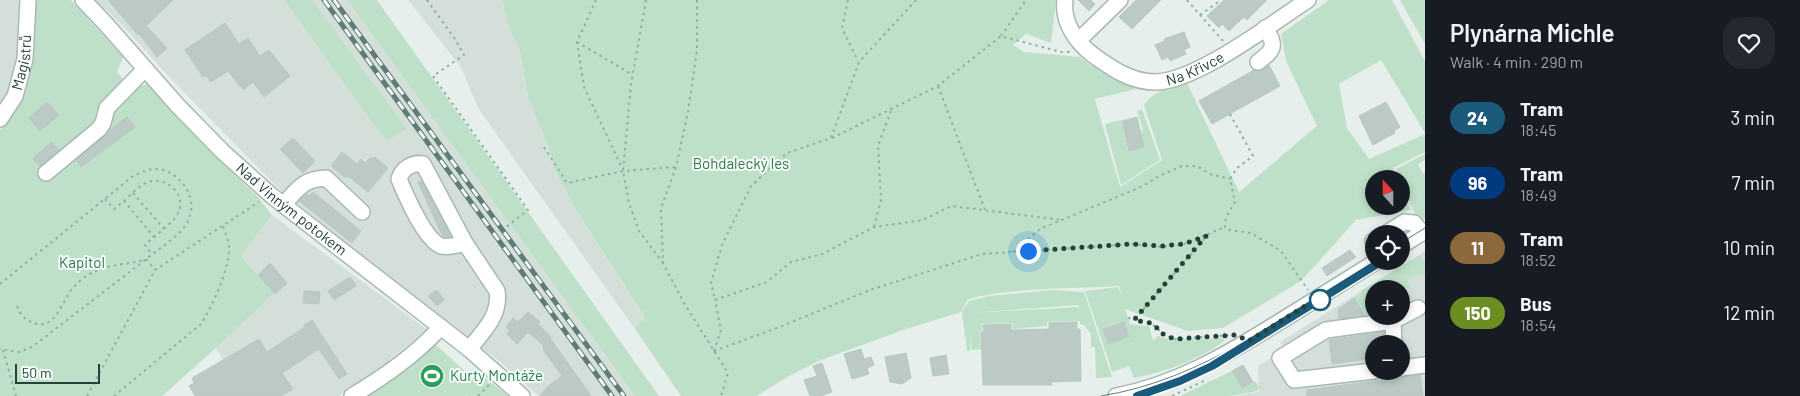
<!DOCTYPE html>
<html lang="en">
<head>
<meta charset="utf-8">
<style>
  :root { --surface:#171b24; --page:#242831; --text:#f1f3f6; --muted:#9ea1a6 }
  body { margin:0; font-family:Barlow,sans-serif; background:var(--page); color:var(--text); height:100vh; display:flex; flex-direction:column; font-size:19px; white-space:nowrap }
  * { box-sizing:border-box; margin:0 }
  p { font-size:16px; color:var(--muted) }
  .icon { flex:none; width:28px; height:28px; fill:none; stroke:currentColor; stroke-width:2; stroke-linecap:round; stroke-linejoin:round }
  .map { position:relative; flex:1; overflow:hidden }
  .side { display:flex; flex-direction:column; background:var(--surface); width:375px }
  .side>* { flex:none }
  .badge { padding:0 10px; border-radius:16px; font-size:18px; line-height:32px }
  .needle { width:32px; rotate:339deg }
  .fabs { position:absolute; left:1365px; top:170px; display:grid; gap:10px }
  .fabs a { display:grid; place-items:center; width:45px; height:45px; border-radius:50%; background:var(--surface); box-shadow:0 2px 8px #0003; font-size:25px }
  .scale { position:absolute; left:15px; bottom:12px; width:85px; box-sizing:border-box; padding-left:5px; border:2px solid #24423a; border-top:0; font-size:14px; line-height:18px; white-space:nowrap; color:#24423a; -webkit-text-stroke:4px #f7fbf9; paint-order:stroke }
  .you { position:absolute; width:25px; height:25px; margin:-12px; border:4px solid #fff; border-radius:50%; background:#1a73e8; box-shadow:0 0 0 8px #1a73e833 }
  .map>.badge { position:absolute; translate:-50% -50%; box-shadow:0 0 0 2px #fff }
  .round { display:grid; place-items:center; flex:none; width:52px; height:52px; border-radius:20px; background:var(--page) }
  .summary { display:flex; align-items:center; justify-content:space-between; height:85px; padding:0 25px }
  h1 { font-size:24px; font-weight:600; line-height:38px }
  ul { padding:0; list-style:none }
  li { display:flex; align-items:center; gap:15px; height:65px; padding:0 25px }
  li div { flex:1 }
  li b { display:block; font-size:19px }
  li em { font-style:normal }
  li .badge { min-width:55px; font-weight:700; text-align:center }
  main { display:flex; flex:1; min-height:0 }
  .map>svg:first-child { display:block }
  .built { fill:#d4dfda; fill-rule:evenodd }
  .green { fill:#bfe0c8; fill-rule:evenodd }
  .building { fill:#bbcac4; stroke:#b8c9c2 }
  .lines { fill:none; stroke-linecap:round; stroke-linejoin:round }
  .minor-casing { stroke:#a8b8b2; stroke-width:18 }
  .path { stroke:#86b3a5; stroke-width:2; stroke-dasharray:2.5 4; stroke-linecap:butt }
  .minor { stroke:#fff; stroke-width:15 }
  .tram { stroke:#5f7d75; stroke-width:1 }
  .rail-casing { stroke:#5f7d75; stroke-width:5 }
  .rail { stroke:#f7fbf9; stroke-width:3; stroke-dasharray:9; stroke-linecap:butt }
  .line-casing { stroke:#fff; stroke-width:11 }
  .line { stroke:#1a5a7b; stroke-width:8 }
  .walk { stroke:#24423a; stroke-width:5; stroke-dasharray:0 9 }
  .stop-dot { fill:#fff; stroke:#1a5a7b; stroke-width:2.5 }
  .labels { text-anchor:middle; stroke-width:4; stroke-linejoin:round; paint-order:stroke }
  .street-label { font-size:15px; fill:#24423a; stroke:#f7fbf9 }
  .park-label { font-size:15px; fill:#2d7a4b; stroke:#f7fbf9 }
  .leisure-label { font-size:15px; fill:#27864d; stroke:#f7fbf9; text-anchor:start }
</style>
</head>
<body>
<main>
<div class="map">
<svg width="1425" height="396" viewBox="0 0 1425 396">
  <rect width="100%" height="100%" fill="#e6efeb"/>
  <path class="built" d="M0,0H24L18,71L0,113Z
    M95,0H284L386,140L312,0H347L635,396H539L499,361L290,200L171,79L122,25Z
    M408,0H502L508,25L520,51L529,101L548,145L556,172L573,205L645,319L635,329L478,108L461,67Z
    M272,215L426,329L375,373L338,396H245L216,348L274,294L241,256Z
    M1425,251V396H1233L1259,392L1258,366L1285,350L1280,342ZM1374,289H1401V316H1374ZM1374,344H1401V371H1374Z"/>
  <path class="green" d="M34,0H71L123,57L117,72L131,88C137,85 142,87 148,84L205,147L256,195L272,215L241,256L274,294L216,348L162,396H0V130L15,112L27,72Z
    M284,0H312L407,129L386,141Z
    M347,0H377L659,396H635Z
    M502,0H1056L1051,43L1026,34L1013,45L1024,52L1080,57L1087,63L1135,89L1095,99L1120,187L1162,160L1144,105C1153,91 1172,87 1187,83L1239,192L1317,126L1286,61L1281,34L1329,0H1392L1425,61V133L1381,60L1339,84L1347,128L1369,159L1425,134V152L1393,168L1397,179H1374V206H1401V187L1411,210L1356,220L1301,281L1223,328L1188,331L1125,309L1130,324L1149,326L1153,341L1158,336L1171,340L1221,338L1224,339V341C1199,360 1165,372 1134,378L1129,366L1112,372L1108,359L1110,358L1108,359L1085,291L1118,287L1122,297L1119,286C1069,289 1018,287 968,299L961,312L903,330L821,360L787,377L757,396H681L635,329L645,318L573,205L556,172L548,145L529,101L520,51L508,25ZM1124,322L1129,338L1122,340V339L1108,344L1103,329L1109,326Z
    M1400,0H1425V44Z
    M1142,109L1160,160L1121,185L1105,124L1121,120L1128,150L1144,146L1141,131L1143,130L1137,111Z
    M1425,154V160L1418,164L1423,174L1425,173V219L1419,223L1401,183V179H1400L1396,169Z
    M1420,255L1425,263V278L1420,273L1407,280L1410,286L1401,292V289H1374V316L1364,319L1363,313L1354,298L1362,293L1361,291Z
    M1053,290L1084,292L1112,377L1096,378L1095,347H1091V334L1084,325L1080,324V321L1047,322V326L1013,329L1012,323L982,324V331H980L981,349L971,350L970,331V351H967L962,312L969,301L989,296ZM1079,305V309L1078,307L969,313Z
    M436,345L478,383L471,391L485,377L508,396H466L467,394L465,396H363L406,369Z
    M1232,371L1243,388L1255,381L1260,387L1257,391L1230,396H1180Z"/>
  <path class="building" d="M108,0H173L146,26L167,48L157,57L139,34L138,35Z
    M1078,0H1091L1095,4L1089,11Z
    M1136,0H1161L1132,29L1119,17Z
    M1224,0H1267L1247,20L1244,17L1229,31L1222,24L1219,28L1207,16Z
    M225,23L239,44L248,38L260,56L269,50L290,76L264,97L253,82L243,90L228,71L211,82L206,75L203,77L185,50Z
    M1184,32L1190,47L1184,50L1186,54L1170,61L1168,57L1162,60L1155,45L1165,41L1164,39Z
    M1269,65L1280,86L1212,124L1199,101L1254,70L1260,71Z
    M47,102L59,115L40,131L29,118Z
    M1386,102L1400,127L1394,131L1395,133L1373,145L1359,116Z
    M127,117L135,127L81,167L76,160L105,136L109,131Z
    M1137,117L1144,147L1129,151L1122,121Z
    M293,138L315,161L303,173L280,149Z
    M51,142L59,150L40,166L33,159Z
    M342,152L357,164L361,159L365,163L371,157L373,159L375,157L388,168L368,192L348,176L346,178L331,166Z
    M421,181L451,237H445L442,235L418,182Z
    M313,192L361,231L352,243L299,201L307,194L309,196Z
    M1350,250L1356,257L1327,276L1322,268Z
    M270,263L287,283L275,294L258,275Z
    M350,277L356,286L334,300L328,291Z
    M437,290L444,300L437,306L428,296Z
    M304,291L320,292L319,304L303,303Z
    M1354,298L1364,315L1339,319L1338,309Z
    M528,312L540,322L538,324L551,337L550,338L591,396H540L547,387L562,376L544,351L543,345L528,332L517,344L507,334L510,331L506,327L513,318L518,322Z
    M312,320L347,374L339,379L319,349L282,373L293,389L281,396H195L189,386L194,383L192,378L259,339L267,352L305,327L304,325Z
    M1077,322V329H1080L1081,381L1051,382L1052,385H983L981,332H984L983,325L1011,324V330L1049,329V323Z
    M1124,322L1129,337L1108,344L1103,329Z
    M1384,332L1385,344H1374V358L1332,364L1329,340Z
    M861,349L864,359L871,357L874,365L867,368L869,374L852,379L844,354Z
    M906,353L911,378L902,384L890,382L885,357Z
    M946,355L949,374L933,376L930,358Z
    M822,363L832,392L821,396H810L804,380L817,376L813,366Z
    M1243,365L1253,382L1242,388L1232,371Z
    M1420,375L1423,396H1307V390Z"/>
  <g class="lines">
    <g class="minor-casing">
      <g id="minor">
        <path id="s1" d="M83,0L105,23L178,106L223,152L272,196L469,349L522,396"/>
        <path id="s2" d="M1065,0C1062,22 1076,42 1093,55C1111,68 1131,82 1155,82C1196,82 1272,23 1308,0"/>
        <path d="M1079,40L1120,0"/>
        <path d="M1258,62C1274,50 1277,46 1265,28"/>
        <path id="s3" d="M0,119L15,96L25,59L28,0"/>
        <path d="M46,173L99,129L103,123L107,108L145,69"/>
        <path d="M283,205C298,189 303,179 326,178L362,212"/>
        <path d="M1385,234L1404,222L1414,223L1422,233"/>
        <path d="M1373,241H1374"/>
        <path d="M465,243C457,245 449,248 441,246C425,240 406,196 399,179C402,169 412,162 423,164L465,243L497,291C501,315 483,332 469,349"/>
        <path d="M1401,246L1425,231"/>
        <path d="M1393,321L1394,344"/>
        <path d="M1401,368L1425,365"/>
        <path d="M1374,371L1294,380L1280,358L1326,330L1393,321L1418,308"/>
        <path d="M352,396C385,376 414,356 441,327"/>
        <path d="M1116,396C1175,385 1226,355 1276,324C1310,303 1343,282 1377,261"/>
      </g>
    </g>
    <path class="path" d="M427,0L455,39L464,55L433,76L528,210L505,228
      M596,0L577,42L584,87L622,168
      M646,0L631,84L623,171L629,203L639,231L663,263
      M697,0V50L688,112L676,167L661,208L663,263L684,303L728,373L721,396
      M848,0L842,28L858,61
      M916,0L859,62L831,138L787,153L751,186L722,245L711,283L715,300L767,282L791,262L822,254L874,227L923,220L951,206L1062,220
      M1187,0L1223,41
      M1200,15L1221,0
      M1001,36L1026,0
      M577,42L633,75
      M938,86L985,210
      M1230,114L1253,156L1237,168L1230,179L1235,202L1226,217L1225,227L1229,230L1251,233L1281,251L1308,290
      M832,138L938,86L1001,36L1061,52H1071
      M544,147L567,183L623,171L676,167
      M133,193L164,229
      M105,199L114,209L124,201L154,237L145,245L152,254
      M124,201C132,194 141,182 153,181C169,179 185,195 179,211C175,221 162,230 154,237
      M874,227L881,200L878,146L892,108
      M1013,252L1040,229L1143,186L1159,176L1182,166H1197L1210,174L1230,179
      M146,259L155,270
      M1389,268L1400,261
      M0,284L133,176C140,173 147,169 155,169C177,169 197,194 190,215C188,225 181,231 175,237L32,347L19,352L0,349
      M17,306C20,314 23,318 31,322C54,333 61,304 71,290C76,284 82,279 88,275C106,264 125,265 144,260
      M1128,318L1150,323L1156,327L1164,335L1175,339L1232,335
      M1135,319L1205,238
      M3,350L16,396
      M714,351L777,328L870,290L982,254L1132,244L1162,247L1184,244L1225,227
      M714,351L721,330L715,300
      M87,396L155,270L259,202
      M114,396L201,324C212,308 231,265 229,245C228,239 225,232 223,226
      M478,396L490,384
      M1172,396L1204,381"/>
    <use href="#minor" class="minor"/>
    <path class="tram" d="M1401,243L1425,228
      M1101,396C1203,380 1288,314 1374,260"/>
    <g class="rail-casing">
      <path id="rail" d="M324,0L612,396
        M334,0L624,396"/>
    </g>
    <use href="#rail" class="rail"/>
  </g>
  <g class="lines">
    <g class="line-casing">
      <path id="line" d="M1137,396L1180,381L1212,366L1382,261"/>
    </g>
    <use href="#line" class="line"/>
    <path class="walk" d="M1028,251L1132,244L1162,246L1184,244L1206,236L1134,320L1150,323L1156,327L1164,335L1175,339L1235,335L1249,341L1310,303L1320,300"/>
  </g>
  <defs>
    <g id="stadium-disc" transform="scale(1.25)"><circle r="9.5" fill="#2e9e5b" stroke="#f7fbf9"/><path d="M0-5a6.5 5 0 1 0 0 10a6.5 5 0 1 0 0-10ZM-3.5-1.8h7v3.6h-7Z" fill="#fff"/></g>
  </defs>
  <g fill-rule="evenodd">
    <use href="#stadium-disc" x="432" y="376"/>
  </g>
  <circle class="stop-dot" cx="1320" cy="300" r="10"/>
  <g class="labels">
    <g class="street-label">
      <text dy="5" stroke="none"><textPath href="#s3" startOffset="62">Magistrů</textPath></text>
      <text dy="5" stroke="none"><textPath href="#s2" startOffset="176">Na Křivce</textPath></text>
      <text dy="5" stroke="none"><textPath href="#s1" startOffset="296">Nad Vinným potokem</textPath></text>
    </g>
    <g class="park-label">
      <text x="741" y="169">Bohdalecký les</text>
      <text x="82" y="268">Kapitol</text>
    </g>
    <g class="leisure-label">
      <text x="450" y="381">Kurty Montáže</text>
    </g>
  </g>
</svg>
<div class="fabs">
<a><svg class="needle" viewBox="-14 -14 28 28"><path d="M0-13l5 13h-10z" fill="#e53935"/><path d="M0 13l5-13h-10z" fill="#9ea1a6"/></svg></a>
<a><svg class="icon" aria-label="locate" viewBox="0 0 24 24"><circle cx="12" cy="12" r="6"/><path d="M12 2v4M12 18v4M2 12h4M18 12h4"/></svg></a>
<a>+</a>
<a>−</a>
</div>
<div class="scale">50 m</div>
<div class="you" style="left:1028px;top:251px"></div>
</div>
<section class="side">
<div class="summary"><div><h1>Plynárna Michle</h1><p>Walk · 4 min · 290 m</p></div><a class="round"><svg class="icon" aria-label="heart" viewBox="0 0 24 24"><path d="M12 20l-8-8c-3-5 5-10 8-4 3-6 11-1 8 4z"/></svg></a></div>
<ul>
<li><span class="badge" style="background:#1a5a7b;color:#fff">24</span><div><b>Tram</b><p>18:45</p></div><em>3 min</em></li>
<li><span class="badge" style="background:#003b80;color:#fff">96</span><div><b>Tram</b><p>18:49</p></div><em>7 min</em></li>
<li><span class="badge" style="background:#8c683c;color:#fff">11</span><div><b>Tram</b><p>18:52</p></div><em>10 min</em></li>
<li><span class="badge" style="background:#6b8e23;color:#fff">150</span><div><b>Bus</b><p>18:54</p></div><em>12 min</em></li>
</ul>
</section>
</main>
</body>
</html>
